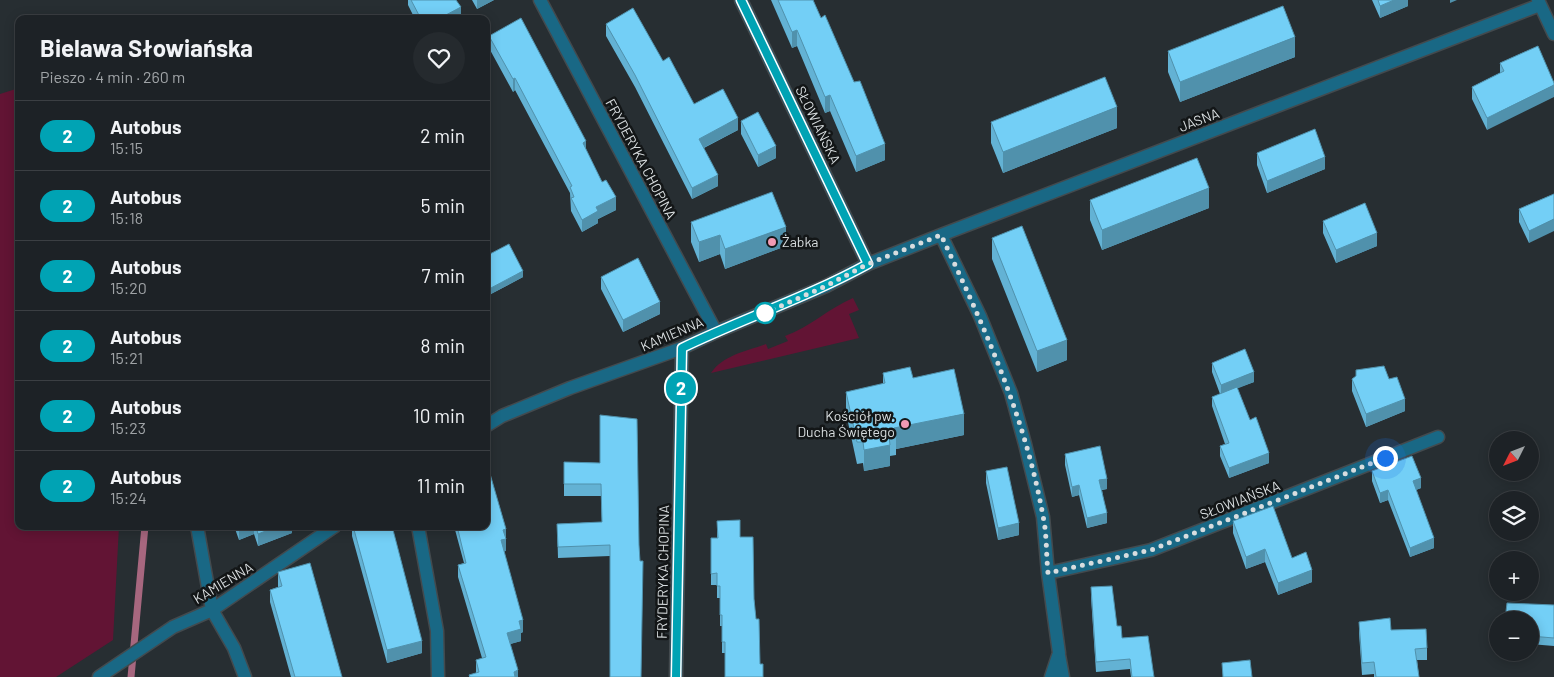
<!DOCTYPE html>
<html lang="pl">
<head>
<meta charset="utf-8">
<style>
  :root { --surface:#1d2226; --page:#252a2e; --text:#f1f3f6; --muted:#a0a4a7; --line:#3b3f43 }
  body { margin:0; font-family:Barlow,sans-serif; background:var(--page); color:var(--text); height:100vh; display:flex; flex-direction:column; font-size:19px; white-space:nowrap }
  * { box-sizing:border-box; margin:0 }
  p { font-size:16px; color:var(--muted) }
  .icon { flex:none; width:28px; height:28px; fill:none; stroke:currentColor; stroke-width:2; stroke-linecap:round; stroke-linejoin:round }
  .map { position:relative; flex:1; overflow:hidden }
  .panel { position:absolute; left:15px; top:15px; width:475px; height:515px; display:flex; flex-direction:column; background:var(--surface); border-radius:10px; box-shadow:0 2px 12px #0003,0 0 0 1px var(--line) }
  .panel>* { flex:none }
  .badge { padding:0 10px; border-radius:16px; font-size:18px; line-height:32px }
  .needle { width:32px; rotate:228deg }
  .buttons { position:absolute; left:1489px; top:431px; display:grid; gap:10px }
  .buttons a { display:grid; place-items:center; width:50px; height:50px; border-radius:50%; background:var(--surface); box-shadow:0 2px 12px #0003,0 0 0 1px var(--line); font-size:25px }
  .you { position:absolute; width:25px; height:25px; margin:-12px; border:4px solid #fff; border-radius:50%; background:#1a73e8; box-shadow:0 0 0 8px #1a73e833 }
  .map>.badge { position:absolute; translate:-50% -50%; box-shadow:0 0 0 2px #fff }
  .round { display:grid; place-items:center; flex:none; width:52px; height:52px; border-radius:26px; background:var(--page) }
  .summary { display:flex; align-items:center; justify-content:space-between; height:85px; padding:0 25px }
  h1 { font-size:24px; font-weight:700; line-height:38px }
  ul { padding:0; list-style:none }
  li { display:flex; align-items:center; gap:15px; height:70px; padding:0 25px; border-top:1px solid var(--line) }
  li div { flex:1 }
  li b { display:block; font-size:19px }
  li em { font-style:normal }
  li .badge { min-width:55px; font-weight:700; text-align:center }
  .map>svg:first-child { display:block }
  .green { fill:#621434 }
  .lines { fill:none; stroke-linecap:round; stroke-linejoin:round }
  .stream { stroke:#a7677f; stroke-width:7 }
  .minor-casing { stroke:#434a4e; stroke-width:15 }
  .minor { stroke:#196885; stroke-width:12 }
  .wall { fill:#63b2d4 }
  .shaded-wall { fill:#5091ac }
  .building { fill:#73cff6; stroke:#5091ac }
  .line-casing { stroke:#fff; stroke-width:11 }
  .line { stroke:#00a3b4; stroke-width:8 }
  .walk { stroke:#d8dddf; stroke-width:5; stroke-dasharray:0 9 }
  .poi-dot { fill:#f19ab3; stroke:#131617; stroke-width:2 }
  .stop-dot { fill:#fff; stroke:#00a3b4; stroke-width:2.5 }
  .labels { text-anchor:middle; stroke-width:5; stroke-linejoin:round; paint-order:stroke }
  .street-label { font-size:14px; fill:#d8dddf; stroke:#131617 }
  .poi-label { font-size:14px; fill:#d8dddf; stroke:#131617; text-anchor:start }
</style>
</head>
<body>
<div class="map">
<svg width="1554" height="677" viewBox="0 0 1554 677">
  <rect width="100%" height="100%" fill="#272e32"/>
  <path class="green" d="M19,88V526H119L113,640L56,677H0V94Z
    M853,298L859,310L849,314L859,338L711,373C723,355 747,351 766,344L768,349L788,341L785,336C810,327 829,308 853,298Z"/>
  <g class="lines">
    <path class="stream" d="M131,677L145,526"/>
    <g class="minor-casing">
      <path id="minor" d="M540,0L716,332
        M741,0L868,264
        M1538,0L1554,34
        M941,235L980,316L1011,393L1025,444L1043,517L1048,573L1059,653L1051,677
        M486,426L502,416L570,388L682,348L716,332L826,286L868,264L941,235L1540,5
        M197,526L212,610L234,648L245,677
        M418,526L437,631L438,677
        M1048,573L1151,550L1438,437
        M1059,655L1063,677
        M99,677L173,627L212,610L335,526
        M676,677L682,348"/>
    </g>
    <use href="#minor" class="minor"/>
  </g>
  <path class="wall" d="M408,0H456L461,17L459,19H415L408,5Z
    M472,0H494L477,9Z
    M771,0H813L885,160L856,172L830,111L825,113L797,46L792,48Z
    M1372,0H1408V6L1380,18Z
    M606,24L663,61L694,104L738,130L704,148L718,186L692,199L635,87L606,36Z
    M489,36L586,150L616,210L598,219V223L582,232L571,211L570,193L515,90L513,92L489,48Z
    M1538,46L1487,130L1472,99V87L1500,73V63Z
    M1168,51L1295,57L1180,102L1168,72Z
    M741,121L776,158L758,167L741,134Z
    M991,122L1117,128L1003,173L991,143Z
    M1257,153L1325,169L1267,193L1257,165Z
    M1554,194L1529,243L1519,222V209Z
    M1090,200L1209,208L1102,250L1090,220Z
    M1323,221L1377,246L1336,263L1323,233Z
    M691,222L786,246L725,269L720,254L699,262L691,242Z
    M992,238L1067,360L1037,372L992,259Z
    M486,256L523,277L489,295L486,290Z
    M601,277L660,314L623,332L601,289Z
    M1212,363L1254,382L1237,388L1250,420L1269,463L1229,478L1220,456V446L1225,444L1212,406V397L1220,394L1212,372Z
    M1356,370L1389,379L1405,411L1366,427L1352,391V379L1356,377Z
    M883,373L913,378L964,435L896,449V455L890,456V466L864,471L863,463L857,464L846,413V392L883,384Z
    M1065,454L1107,489L1102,490L1107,523L1087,528L1079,495L1072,497L1065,465Z
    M564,462L600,463L641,677L610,556L558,558L557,524L602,522L601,496H564Z
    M986,471L1019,535L998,540L986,483Z
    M1372,471L1421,488L1416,490L1434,548L1410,557L1388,500L1380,503L1372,481Z
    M717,521L740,537L754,599L760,664L763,677L725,653H722V626H720V598H717V585H711V538H717Z
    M1233,521L1292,558L1312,582L1278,595L1265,562L1246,569L1233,533Z
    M234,526H292V533L258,546L254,534L239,540Z
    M352,526H392L422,653L387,663L352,536Z
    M454,526H486L506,541V551H504L523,632L521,633V641L510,644L518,677H469V675L476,673V660L482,658L458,577V565L464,563Z
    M278,572L342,677H291L270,602V590L278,587Z
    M1091,587L1117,626L1122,638L1154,677H1131L1130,669L1096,672L1091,597Z
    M1554,605V646L1530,644V620Z
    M1359,622L1391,630L1427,648V660H1417L1419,677H1374V674L1362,675L1359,633Z"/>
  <path class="shaded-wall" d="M477,0H494L477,9Z
    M1394,0H1408V6L1380,18V6Z
    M1450,0H1457L1450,3Z
    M461,7V17L459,19H444V16Z
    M797,30V46L792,48V32Z
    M1295,37V57L1180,102V82Z
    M515,78V90L513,92V79Z
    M1554,85V97L1487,130V118Z
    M830,95V111L825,113V97Z
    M1117,107V128L1003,173V152Z
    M738,118V130L699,150V139Z
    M586,141V154L583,143Z
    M885,144V160L856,172V156Z
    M776,146V158L758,167V155Z
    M1325,157V169L1267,193V181Z
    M718,175V186L692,199V188Z
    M1209,188V208L1102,250V230Z
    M616,197V210L598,219V223L582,232V220L596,207Z
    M1554,219V231L1529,243V231Z
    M786,227V246L725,269V249Z
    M1377,233V246L1336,263V250Z
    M720,235V254L699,262V242Z
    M523,271V277L489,295V289Z
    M660,302V314L623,332V320Z
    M1067,340V360L1037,372V351Z
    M1254,372V382L1221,395V385Z
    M1405,399V411L1366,427V414Z
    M964,414V435L896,449V434L894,428Z
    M890,445V466L864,471V450Z
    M1269,453V463L1229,478V468Z
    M1421,478V488L1413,491V481Z
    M1107,479V489L1099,490V480Z
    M1079,485V495L1072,497V487Z
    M1388,490V500L1380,503V493Z
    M1107,513V523L1087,528V518Z
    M1019,523V535L998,540V528Z
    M242,526H254V534L239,540V528Z
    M278,526H292V533L258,546V534Z
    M506,529V551L501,552V540L503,530Z
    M1434,538V548L1410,557V548Z
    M1265,549V562L1246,569V557Z
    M1312,570V582L1278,595V583Z
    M523,620V632L521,633V641L507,645V633L519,621Z
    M422,641V653L387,663V650Z
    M518,670V677H514V672Z"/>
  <path class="building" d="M411,0H456L461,7L444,16L446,19H421Z
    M778,0H813L821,18L825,15L854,82L860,81L885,144L856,156L830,95L825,97L797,30L792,32Z
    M1378,0H1394L1380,6Z
    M1283,6L1295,37L1180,82L1168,51Z
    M633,8L663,61L669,57L694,104L723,89L738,118L699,139L718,175L692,188L635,75L606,24Z
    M521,18L586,141L583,143L602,182L606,180L616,197L596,207L598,211L582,220L571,198L574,197L570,187L572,186L515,78L513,79L489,36Z
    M1538,46L1554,83V85L1487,118L1472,87L1504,71L1500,63Z
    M1105,77L1117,107L1003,152L991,122Z
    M758,112L776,146L758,155L741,121Z
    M1315,129L1325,157L1267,181L1257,153Z
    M1197,158L1209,188L1102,230L1090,200Z
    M772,192L786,227L725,249L720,235L699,242L691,222Z
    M1554,194V219L1529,231L1519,209Z
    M1365,203L1377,233L1336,250L1323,221Z
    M1022,226L1067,340L1037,351L992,238Z
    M509,244L523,271L489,289L486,284V256Z
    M638,258L660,302L623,320L601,277Z
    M1245,349L1254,372L1221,385L1212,363Z
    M1384,366L1389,379L1397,377L1405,399L1366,414L1352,379L1356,376V370Z
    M910,367L913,378L954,369L964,414L894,428L896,434L889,436L890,445L864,450L863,442H857L846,392L885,383L883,373Z
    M1237,387L1250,420L1256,417L1269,453L1229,468L1220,446L1229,443L1212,397Z
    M600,415L637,419L639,545L640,561H643L641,677H610V545L558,547L557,524L602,522L601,484H564V462L600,463Z
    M1100,446L1107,479L1099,480L1107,513L1087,518L1079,485L1072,487L1065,454Z
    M1412,456L1421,478L1413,481L1434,538L1410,548L1388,490L1380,493L1372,471Z
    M486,460L506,529L503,530L506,539L501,540L523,620L519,621L521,629L507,633L518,670L514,672L515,677H470L469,675L479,672L476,660L486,657L458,565L466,563L457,526H486Z
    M1007,467L1019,523L998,528L986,471Z
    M1273,506L1292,558L1306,552L1312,570L1278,583L1265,549L1246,557L1233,521Z
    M740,520V537H753L754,599L756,619H759L760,664H763V677H725V642H722V615H720V586H717V573L711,574V538H718L717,521Z
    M256,526H278L258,534Z
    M353,526H392L422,641L387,650Z
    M310,563L342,677H295L270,590L282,586L278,572Z
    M1112,586L1117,626H1121L1122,638L1148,636L1154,677H1132L1130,659L1096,662L1091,587Z
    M1507,603L1554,605V638L1530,636V620H1505Z
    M1390,618L1391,630L1426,629L1427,648L1415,649L1419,677H1376L1374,662L1362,663L1359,622Z
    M1250,660L1252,677H1223L1222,663Z"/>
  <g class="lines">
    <g class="line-casing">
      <path id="line" d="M676,677L682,348C744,318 808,297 868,264L741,0"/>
    </g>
    <use href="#line" class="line"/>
    <path class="walk" d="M765,313L826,286L868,264L941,235C984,326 1025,416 1043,516C1047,534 1046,554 1048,573L1151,550L1385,458"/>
  </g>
  <g class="poi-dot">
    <circle cx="772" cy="242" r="5"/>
    <circle cx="905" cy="424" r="5"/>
  </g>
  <circle class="stop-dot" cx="765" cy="313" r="10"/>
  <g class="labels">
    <g class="street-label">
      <text transform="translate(1199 120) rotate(-21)" y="5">JASNA</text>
      <text transform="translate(818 125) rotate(64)" y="5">SŁOWIAŃSKA</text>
      <text transform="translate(641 159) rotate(62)" y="5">FRYDERYKA CHOPINA</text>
      <text transform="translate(672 334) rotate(-23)" y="5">KAMIENNA</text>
      <text transform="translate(1240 500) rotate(-21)" y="5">SŁOWIAŃSKA</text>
      <text transform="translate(663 572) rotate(-89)" y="5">FRYDERYKA CHOPINA</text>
      <text transform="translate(223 583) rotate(-31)" y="5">KAMIENNA</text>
    </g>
    <g class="poi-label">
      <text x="782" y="247">Żabka</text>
      <text x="895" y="421" text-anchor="end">Kościół pw.<tspan x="895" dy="16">Ducha Świętego</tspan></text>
    </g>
  </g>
</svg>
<div class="buttons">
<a><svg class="needle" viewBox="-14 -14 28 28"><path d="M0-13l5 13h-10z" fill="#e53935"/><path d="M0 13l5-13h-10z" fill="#a0a4a7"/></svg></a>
<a><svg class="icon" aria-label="layers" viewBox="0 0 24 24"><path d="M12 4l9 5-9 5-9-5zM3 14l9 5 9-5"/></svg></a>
<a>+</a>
<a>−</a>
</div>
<div class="you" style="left:1385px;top:458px"></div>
<b class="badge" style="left:681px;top:388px;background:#00a3b4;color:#fff">2</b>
<section class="panel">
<div class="summary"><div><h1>Bielawa Słowiańska</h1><p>Pieszo · 4 min · 260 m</p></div><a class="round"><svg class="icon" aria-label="heart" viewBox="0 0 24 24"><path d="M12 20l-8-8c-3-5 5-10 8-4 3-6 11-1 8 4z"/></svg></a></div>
<ul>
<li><span class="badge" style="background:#00a3b4;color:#fff">2</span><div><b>Autobus</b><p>15:15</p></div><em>2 min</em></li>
<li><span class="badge" style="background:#00a3b4;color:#fff">2</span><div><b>Autobus</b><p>15:18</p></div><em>5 min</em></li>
<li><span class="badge" style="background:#00a3b4;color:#fff">2</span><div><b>Autobus</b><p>15:20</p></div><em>7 min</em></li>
<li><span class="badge" style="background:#00a3b4;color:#fff">2</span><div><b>Autobus</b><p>15:21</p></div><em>8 min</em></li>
<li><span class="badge" style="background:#00a3b4;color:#fff">2</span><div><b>Autobus</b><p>15:23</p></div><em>10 min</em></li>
<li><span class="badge" style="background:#00a3b4;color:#fff">2</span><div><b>Autobus</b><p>15:24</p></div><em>11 min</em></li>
</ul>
</section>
</div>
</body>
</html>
